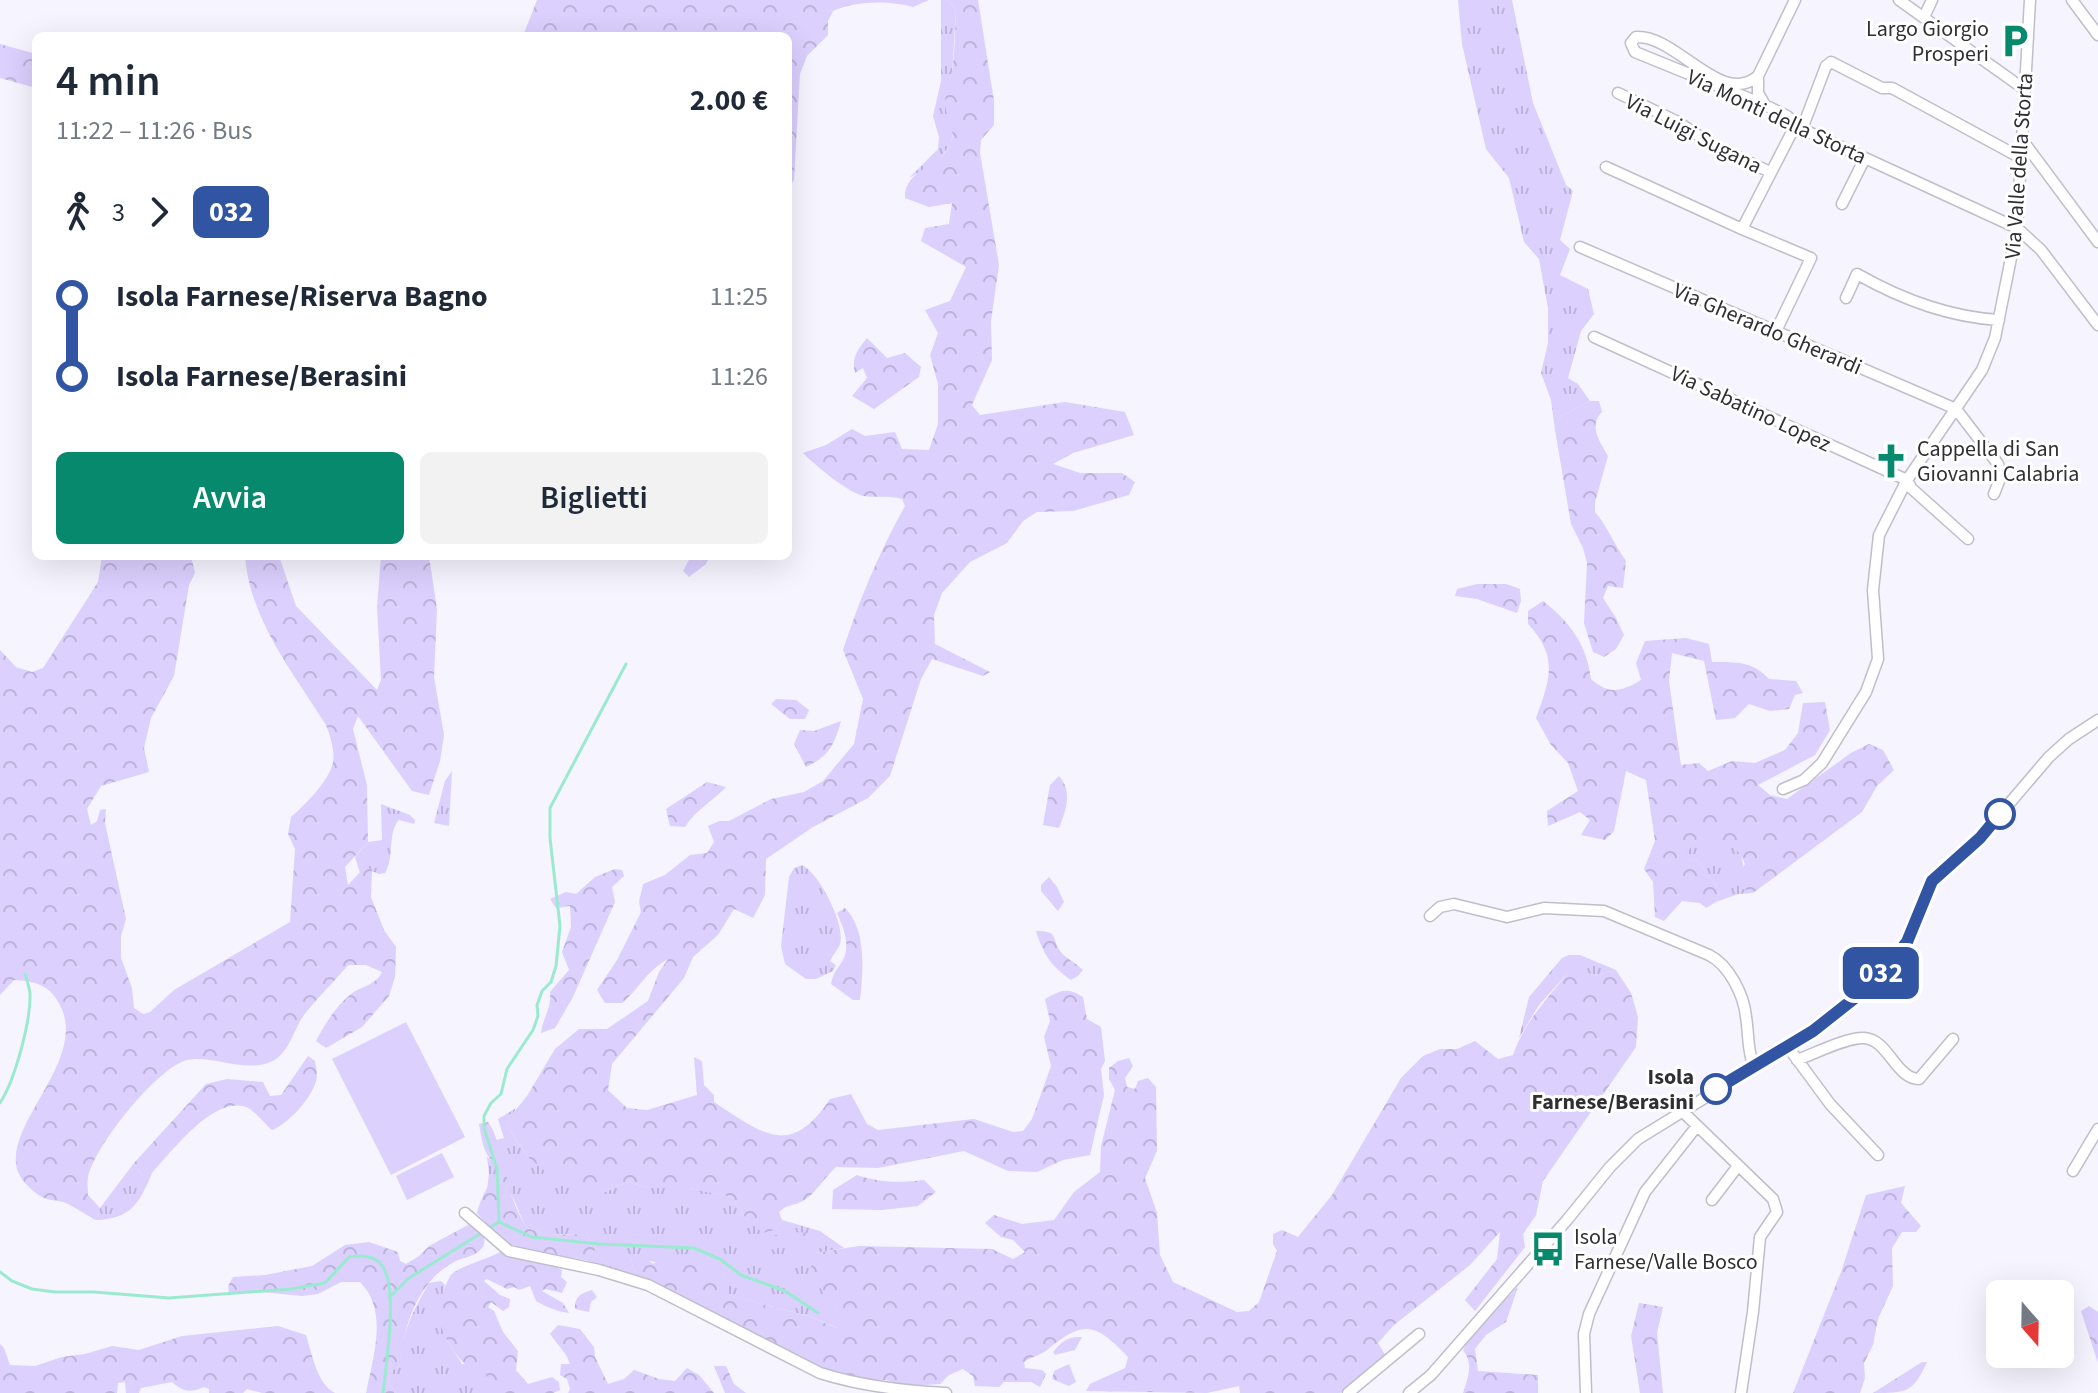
<!DOCTYPE html>
<html lang="it">
<head>
<meta charset="utf-8">
<style>
  :root { --surface:#fff; --page:#f2f2f3; --text:#1f2937; --muted:#747a83; --accent:#07896e }
  body { margin:0; font-family:"Source Sans 3",sans-serif; background:var(--page); color:var(--text); height:100vh; display:flex; flex-direction:column; font-size:30px; white-space:nowrap }
  * { box-sizing:border-box; margin:0 }
  p { font-size:26px; color:var(--muted) }
  .icon { flex:none; width:44px; height:44px; fill:none; stroke:currentColor; stroke-width:2; stroke-linecap:round; stroke-linejoin:round }
  .map { position:relative; flex:1; overflow:hidden }
  .side { position:absolute; left:32px; top:32px; width:760px; height:528px; display:flex; flex-direction:column; background:var(--surface); border-radius:12px; box-shadow:0 8px 32px #0002 }
  .side>* { flex:none }
  .badge { padding:0 16px; border-radius:12px; font-size:28px; line-height:52px }
  .needle { width:52px; rotate:160deg }
  .controls { position:absolute; left:1986px; top:1280px; display:grid; gap:16px }
  .controls a { display:grid; place-items:center; width:88px; height:88px; border-radius:12px; background:var(--surface); box-shadow:0 8px 32px #0002; font-size:40px }
  .map>.badge { position:absolute; translate:-50% -50%; box-shadow:0 0 0 4px #fff }
  .legs { display:flex; align-items:center; gap:12px; height:88px; padding:0 24px; font-size:26px }
  .legs p { margin-inline-start:auto }
  .overview { display:flex; align-items:center; justify-content:space-between; height:136px; padding:0 24px }
  h1 { font-size:44px; font-weight:600; line-height:60px }
  .primary-button { display:flex; gap:16px; margin-top:auto; padding:16px 24px }
  .primary-button a { flex:1; height:92px; border-radius:12px; background:var(--accent); color:#fff; font-size:32px; font-weight:600; line-height:92px; text-align:center }
  .primary-button a+a { background:var(--page); color:var(--text) }
  ul { padding:0 24px; list-style:none }
  li { display:flex; align-items:center; gap:28px; height:80px; font-size:30px }
  li i { display:grid; place-items:center; width:12px; height:100%; margin:0 10px; background:currentColor }
  li i::after { content:''; width:20px; height:20px; margin:-10px; border:6px solid; border-radius:50%; background:var(--surface) }
  li p { margin-inline-start:auto }
  li:first-child i { background:linear-gradient(#0000 50%,currentColor 0) }
  li:last-child i { background:linear-gradient(currentColor 50%,#0000 0) }
  .map>svg:first-child { display:block }
  .grass { fill:url(#grass-tufts) }
  .forest { fill:url(#forest-crowns) }
  .garden { fill:#dbd0fe }
  .lines { fill:none; stroke-linecap:round; stroke-linejoin:round }
  .stream { stroke:#9bead0; stroke-width:3 }
  .street-casing { stroke:#c0beca; stroke-width:13 }
  .street { stroke:#fff; stroke-width:10 }
  .line-1-casing { stroke:#fff; stroke-width:18 }
  .line-1 { stroke:#3155a3; stroke-width:12 }
  .stop-1-dot { fill:#fff; stroke:#3155a3; stroke-width:4 }
  .labels { text-anchor:middle; stroke-width:6; stroke-linejoin:round; paint-order:stroke }
  .poi-label { font-size:22px; fill:#302f33; stroke:#fff; text-anchor:start }
  .street-label { font-size:22px; fill:#302f33; stroke:#fff }
  .stop-label { font-size:22px; font-weight:bold; fill:#302f33; stroke:#fff; text-anchor:end }
</style>
</head>
<body>
<div class="map">
<svg width="2098" height="1393" viewBox="0 0 2098 1393">
  <defs>
    <pattern id="grass-tufts" width="24" height="20" patternUnits="userSpaceOnUse" patternTransform="scale(2)"><rect width="24" height="20" fill="#dbd0fe"/><path d="M3 7l-1-3M5 7V3M7 7l1-3M15 17l-1-3M17 17v-4M19 17l1-3" fill="none" stroke="#bcb3da"/></pattern>
    <pattern id="forest-crowns" width="20" height="18" patternUnits="userSpaceOnUse" patternTransform="scale(2)"><rect width="20" height="18" fill="#dbd0fe"/><path d="M2 6a3 3 0 1 1 6 0M12 15a3 3 0 1 1 6 0" fill="none" stroke="#bcb3da"/></pattern>
  </defs>
  <rect width="100%" height="100%" fill="#f6f4fe"/>
  <path class="grass" d="M941,0H948L956,10L952,74L945,103L953,132L951,144L936,163L909,178L938,149L939,137L933,116L941,81Z
    M1458,0H1512L1533,103L1566,185L1573,191L1560,240L1570,249L1560,275L1588,289L1594,314L1581,331L1568,378L1578,384L1590,401L1561,416L1555,430L1551,400L1541,373L1548,343V308L1539,259L1524,242L1509,178L1486,149L1462,44Z
    M452,771L449,826L434,823L445,781Z
    M381,804L410,815L415,820L414,824L399,820C387,833 395,857 385,873L379,874L364,868L360,873L355,857L368,842L382,840Z
    M1698,837C1707,842 1714,841 1724,843C1747,848 1744,870 1742,888L1753,893L1738,894L1716,902L1720,891L1698,861L1683,857Z
    M802,865C819,873 846,925 840,944C838,949 833,955 830,961L836,965L833,971L816,979H806L785,964L781,946L789,877L794,868Z
    M1569,955H1580L1616,970L1595,976L1573,967L1539,1005L1519,1038L1529,997L1562,958Z
    M516,1108L507,1126L528,1157L605,1192L626,1182L650,1188H690L732,1197L747,1220L776,1229L782,1220L820,1231L844,1248L815,1253L836,1305L838,1328L808,1316L727,1295L722,1270L631,1259L636,1276L585,1260L596,1249L586,1234L548,1235L527,1228C519,1215 517,1202 508,1190H487L489,1173L487,1157L492,1160L499,1154L496,1140L504,1138L498,1119Z
    M134,1163L142,1176L152,1173C139,1204 131,1219 95,1220L100,1208Z
    M441,1281L445,1285L438,1311L447,1340L462,1364L480,1362L486,1375V1393H395L388,1381L391,1371L401,1365C401,1333 413,1311 429,1283Z"/>
  <path class="forest" d="M537,0H929L913,7C889,0 854,1 833,11L828,21V35L807,56L800,74L794,180L788,190V36H523Z
    M948,0H978L994,101V125L981,140L980,153L999,265L991,321L992,360L972,405L980,415L1065,402L1125,412L1134,435L1073,453L1053,464L1080,473H1122L1135,482L1129,495L1073,511L1037,512L1023,521L1007,543L970,562L942,593L934,615L935,644L990,672L983,676L932,659L921,679L890,776L868,798L813,827L766,859L765,895L753,918L734,909L718,935L693,957L684,978L612,1064L608,1090L627,1108L647,1110L697,1095L694,1057L702,1061L704,1085L714,1095V1102C763,1134 790,1159 830,1099L851,1094L867,1124L878,1130L974,1119L1013,1132L1023,1131L1032,1119L1051,1066L1044,1037L1050,1021L1045,999C1061,990 1067,987 1083,997L1087,1019L1101,1027L1105,1061L1101,1069L1104,1095L1090,1155L1063,1160L1037,1172L1008,1171L964,1151L878,1168L836,1167C825,1177 815,1194 803,1201C794,1206 787,1204 779,1212L782,1220L776,1229L763,1233L747,1220L732,1197L690,1188H650L626,1182L605,1192L577,1187L545,1171L528,1157L507,1126L511,1116L527,1096L555,1049L579,1029H607L648,1001L659,972L668,959C644,973 642,986 622,1003H605L597,990L617,960L641,912L639,902L643,884L665,875L690,855L707,853L714,842L708,826L719,821H729L771,799L804,792L823,781L854,744L863,699L843,650C859,601 879,552 905,506L902,499C888,495 877,498 864,496C848,493 815,465 803,453L826,445L852,429L865,436L895,432L902,449L929,450L938,424V384L930,355L938,333L925,310L950,301L966,267L921,241L925,228L949,224L952,203L929,207L905,198C904,170 938,168 950,145C958,130 945,117 945,103C945,93 951,82 952,72C955,52 955,31 956,10Z
    M0,44L36,54V88L0,78Z
    M867,338L887,358L905,353L921,367L919,377L874,409L852,396L867,378L863,368L855,373C851,358 858,349 867,338Z
    M1590,401H1599L1602,412C1588,426 1600,442 1608,456L1595,502V512C1606,524 1615,546 1626,561L1623,588L1608,586L1603,598L1616,618L1624,635L1616,649L1604,657L1593,652L1584,623L1587,563L1583,548L1571,524L1555,430L1561,416Z
    M102,556H191L195,573L189,585L174,676L151,718L144,748L149,772L101,786L87,809L91,825L97,821L100,810L106,809L105,823L126,919L121,936V958L132,988L134,1008L143,1014L150,1012L174,990L290,922L295,849L288,834L291,817C304,806 330,780 333,762C335,750 330,736 326,725C293,672 250,620 245,556H279L296,606L377,690L381,680L377,607L381,556H429L437,609L434,677L444,735L440,761L429,795L412,791L358,716L353,729L367,785L368,842L345,867L348,885L364,868L372,869L371,897L384,930L396,947L395,977L389,996L362,1027L326,1048L316,1041C324,1025 337,1005 351,994C362,986 376,985 382,972L366,965H348C335,981 316,999 304,1015C293,1030 289,1056 268,1063C240,1072 207,1053 184,1061C154,1072 95,1146 88,1177C87,1182 88,1190 88,1195L100,1208L95,1220C86,1214 77,1209 68,1204C61,1200 52,1201 44,1198C35,1194 22,1182 18,1172C1,1125 89,1061 60,1005C50,985 35,981 14,980L0,995V650L16,667L32,672L43,668L98,582Z
    M691,556H710L706,564L689,577L683,571Z
    M1477,584H1506L1520,589L1521,601L1517,613L1477,599L1455,596L1457,589Z
    M1543,601C1570,622 1587,645 1591,679C1609,695 1621,692 1641,680L1636,663L1645,641L1686,638L1709,644L1712,662C1736,662 1753,661 1769,679L1796,681L1803,693L1795,695L1789,709L1770,711L1749,704L1735,718L1716,720L1704,661L1672,653L1669,681L1681,765L1699,763L1708,771L1732,761L1755,763L1785,750L1798,733L1803,703L1825,702L1830,730L1815,755L1758,785L1770,795L1787,799L1851,753L1869,744L1883,750L1894,770L1877,786L1862,812L1753,893L1742,888L1736,879L1745,864C1733,835 1720,849 1698,837L1684,857L1698,861L1720,891L1716,902L1706,908L1700,903L1682,901L1664,921L1655,917L1653,882L1644,869L1655,841L1646,780L1626,771L1614,831L1605,840L1581,835L1590,820L1580,812L1548,826L1547,811L1578,791L1568,763L1551,745L1536,718C1550,679 1559,657 1528,624V611Z
    M776,699L796,700L809,710L805,719H790L771,704Z
    M841,721C834,746 829,756 806,767L794,744L800,730L814,731Z
    M1059,776C1073,791 1066,811 1059,828L1043,825L1050,785Z
    M707,782L726,787C712,802 696,809 685,827L670,826L666,809Z
    M615,869L622,870L624,876L612,887L615,902L573,997L555,1028L541,1033C543,1017 552,1008 550,992L569,970L562,952L571,927L570,906L556,908L550,899L566,892L576,894L595,877Z
    M1049,877L1057,887L1064,902L1058,911L1041,891V885Z
    M845,908C867,930 863,972 860,1000H853L831,984C833,972 838,969 843,960C851,944 843,927 837,913Z
    M1036,931C1059,931 1051,937 1060,951C1064,957 1077,964 1083,970L1078,976L1071,980C1051,966 1043,954 1036,931Z
    M1573,966L1595,976L1616,970L1631,993L1638,1017L1636,1047L1543,1181L1536,1215L1523,1234L1525,1247L1475,1311L1465,1300L1497,1259L1500,1232L1470,1265L1394,1325L1378,1343L1387,1358L1340,1393H1240L1239,1386L1207,1393L1086,1391L1090,1384L1125,1368L1128,1357C1095,1322 1083,1320 1047,1350C1041,1355 1031,1357 1024,1362L1025,1368L1042,1370L1046,1374L1040,1387L1031,1382H1004L999,1387L975,1386L973,1376L963,1369L949,1375L940,1384L907,1386L886,1380L873,1382L832,1374L636,1276L631,1259L639,1254L653,1264C675,1250 701,1256 722,1270L728,1295L808,1316L837,1328L836,1305L809,1277L814,1253L859,1246L992,1249L1013,1259L1025,1252L1013,1240L1001,1237L985,1223L994,1215L1022,1224L1054,1220L1074,1192L1100,1172L1101,1146L1115,1090L1109,1079V1068L1118,1061L1129,1058L1133,1066L1125,1078L1127,1087L1135,1089L1138,1081L1148,1078L1156,1087L1157,1151L1145,1178L1157,1213L1160,1255L1173,1282L1237,1312L1249,1311L1259,1302L1277,1251L1273,1244V1234L1282,1230L1298,1237L1332,1195L1401,1078L1423,1056L1440,1049H1457L1475,1041L1498,1059L1513,1055C1526,1018 1550,997 1573,966Z
    M308,1056L315,1061C316,1068 318,1075 316,1081C311,1099 288,1124 272,1130C265,1124 256,1112 248,1108C215,1093 171,1153 152,1173L142,1176L134,1163L206,1084L227,1079L263,1082L270,1096L281,1095Z
    M488,1122C495,1131 501,1149 498,1160H492C483,1153 481,1135 479,1124Z
    M857,1175C881,1183 900,1183 924,1180L936,1192L918,1206L882,1210L832,1209L833,1190Z
    M502,1176L507,1177C508,1191 519,1216 527,1228L548,1235L586,1234L596,1249L585,1260C562,1255 536,1259 515,1249C500,1242 488,1225 477,1213C481,1199 487,1181 502,1176Z
    M1905,1186L1901,1203L1921,1226L1916,1232H1902L1892,1248L1893,1286L1878,1319L1873,1345L1864,1363L1865,1378L1860,1393H1793L1841,1272L1866,1195Z
    M468,1225C478,1227 490,1237 482,1248C475,1257 464,1257 454,1262C418,1281 402,1328 401,1365L391,1371L388,1381L395,1393H366C373,1357 389,1311 360,1282H341L318,1294L302,1296L251,1291L229,1293L228,1286L233,1277L265,1275L312,1266L345,1245L369,1242L398,1252L400,1261L406,1264L419,1256L429,1246Z
    M792,1232L812,1233L804,1242L787,1244L774,1250L759,1245L766,1237Z
    M502,1251L544,1262L562,1270L561,1277L567,1282L562,1293L545,1289L542,1291L563,1303L569,1313C556,1311 547,1307 536,1301L530,1286L519,1290L514,1287L507,1289L487,1279L484,1281L500,1295L510,1299L509,1307L503,1311L491,1302L488,1307L494,1311L503,1332L518,1351L516,1370L528,1384L552,1377L559,1382L560,1390L553,1393H486V1375L480,1363L472,1369C458,1362 437,1328 438,1311C438,1304 447,1280 451,1275C459,1266 489,1259 502,1251Z
    M1518,1287L1506,1322L1486,1335L1475,1349L1478,1371L1538,1375V1393H1463C1468,1377 1474,1364 1463,1350L1473,1332Z
    M592,1290L597,1297L591,1302L589,1312L575,1309C575,1296 580,1294 592,1290Z
    M1639,1303L1663,1307L1657,1333L1663,1393H1640L1631,1336Z
    M2089,1306L2098,1312V1363L2081,1311Z
    M558,1325L580,1329L594,1347L595,1357L608,1384L624,1379L634,1370L659,1379L675,1381L687,1368L699,1375L714,1393H568L570,1389L567,1379L560,1375L561,1364H570L566,1355L550,1334Z
    M278,1326L306,1335C312,1354 317,1384 335,1393H262L247,1389L243,1393H209V1389L204,1387C191,1393 183,1392 172,1382L141,1388L139,1393H126L125,1382L118,1383L117,1393H0V1344L4,1348L10,1365L35,1366L62,1357L85,1354L112,1346L139,1350L182,1336Z
    M1082,1337L1075,1350L1055,1355L1053,1352C1062,1341 1068,1336 1082,1337Z
    M1922,1362H1927C1913,1393 1906,1393 1873,1393Z
    M1069,1364L1076,1382L1069,1386L1052,1379L1054,1371Z
    M714,1366H726L734,1384L746,1393H725Z"/>
  <path class="garden" d="M406,1022L465,1137L391,1175L332,1059Z
    M442,1153L454,1177L407,1200L396,1176Z"/>
  <g class="lines">
    <path class="stream" d="M0,1103C15,1080 31,1021 30,993C29,987 27,980 25,974
      M499,1222L497,1169L484,1128V1116L491,1103L501,1094L507,1069L533,1030L538,1016L537,1005L542,991L551,982L556,966L560,926L550,838V808L626,664
      M0,1272L12,1281L32,1289L55,1292H94L169,1298L291,1289L325,1283L349,1257C361,1255 376,1255 383,1267C398,1289 386,1366 383,1393
      M389,1298L409,1278L499,1222L532,1237L600,1244L694,1248L720,1259L741,1275L785,1291L818,1313"/>
    <g class="street-casing">
      <path id="street" d="M1899,0L2024,89
        M2072,0L2098,35
        M1924,17L1932,0
        M1758,76C1721,108 1676,34 1636,37L1631,43L1635,52L1765,105L1787,116L1802,129L2017,228L2041,250L2098,325
        M1618,93L1676,121L1713,145L1770,172
        M1765,105L1758,93V76L1795,0
        M1802,129L1826,66L1831,62L1882,88H1892L2021,158
        M2023,141L2098,242
        M1606,167L1742,229
        M1842,204L1865,158
        M1580,247L1956,409L1998,464L2001,476L1994,494
        M1846,298L1857,274C1901,299 1949,317 1999,320
        M1776,331L1811,258L1742,229L1795,126
        M1594,337L1907,480L1911,488L1968,539
        M1783,789L1804,780L1822,763L1866,692L1878,659L1873,590L1879,535L1907,480L1982,370L1995,338L2017,228L2030,0
        M1430,916L1440,907L1454,904L1507,917L1544,908L1604,911L1709,955C1729,965 1744,995 1746,1017C1749,1035 1747,1050 1754,1067
        M1788,1047L1830,1104L1878,1155
        M1797,1060C1814,1054 1847,1037 1864,1038C1888,1039 1896,1079 1919,1079L1953,1039
        M1681,1110L1773,1199L1777,1212L1760,1237L1753,1312L1741,1393
        M2073,1171L2098,1129
        M1712,1200L1738,1166
        M465,1213L509,1251L599,1270L648,1285L820,1373C861,1386 904,1391 946,1393
        M1348,1393L1419,1334
        M1409,1393L1431,1375L1567,1220L1610,1167L1638,1139L1813,1031L1870,986L1907,942L1932,881L1985,832L2049,757L2069,739L2098,720
        M1586,1393L1584,1334L1589,1314L1645,1192L1697,1126"/>
    </g>
    <use href="#street" class="street"/>
  </g>
  <g class="lines">
    <g class="line-1-casing">
      <path id="line-1" d="M1716,1089L1813,1031L1870,986L1907,942L1932,881L1980,838L2000,814"/>
    </g>
    <use href="#line-1" class="line-1"/>
  </g>
  <defs>
    <g id="parking-bare" transform="scale(2.76)"><path d="M-3.5-5.5H1a3.5 3.5 0 0 1 0 7H-1V5.5H-3.5ZM-1-3.4V-.6H.8a1.4 1.4 0 0 0 0-2.8Z" fill="#07896e" stroke="#fff" stroke-width="2.5" paint-order="stroke"/></g>
    <g id="church-bare" transform="scale(2.76)"><path d="M-1.2-6h2.4v3.5h3.3v2.4h-3.3V6h-2.4V-.1h-3.3v-2.4h3.3Z" fill="#07896e" stroke="#fff" stroke-width="2.5" paint-order="stroke"/></g>
    <g id="bus-bare" transform="scale(2.76)"><path d="M-5-6H5V4H4V6H2V4H-2V6H-4V4H-5ZM-3.5-4V0h7V-4ZM-3.5 1.2v1.5H-2V1.2ZM2 1.2v1.5H3.5V1.2Z" fill="#07896e" stroke="#fff" stroke-width="2.5" paint-order="stroke"/></g>
  </defs>
  <g fill-rule="evenodd">
    <use href="#parking-bare" x="2015" y="41"/>
    <use href="#church-bare" x="1891" y="461"/>
    <use href="#bus-bare" x="1548" y="1249"/>
  </g>
  <g class="stop-1-dot">
    <circle cx="2000" cy="814" r="14"/>
    <circle cx="1716" cy="1089" r="14"/>
  </g>
  <g class="labels">
    <g class="poi-label">
      <text x="1989" y="36" text-anchor="end">Largo Giorgio<tspan x="1989" dy="25">Prosperi</tspan></text>
      <text x="1917" y="456">Cappella di San<tspan x="1917" dy="25">Giovanni Calabria</tspan></text>
      <text x="1574" y="1244">Isola<tspan x="1574" dy="25">Farnese/Valle Bosco</tspan></text>
    </g>
    <g class="street-label">
      <text transform="translate(1777 116) rotate(25)" y="8">Via Monti della Storta</text>
      <text transform="translate(1694 133) rotate(27)" y="8">Via Luigi Sugana</text>
      <text transform="translate(2018 166) rotate(-86)" y="8">Via Valle della Storta</text>
      <text transform="translate(1768 328) rotate(23)" y="8">Via Gherardo Gherardi</text>
      <text transform="translate(1751 408) rotate(25)" y="8">Via Sabatino Lopez</text>
    </g>
    <g class="stop-label">
      <text x="1694" y="1084">Isola<tspan x="1694" dy="25">Farnese/Berasini</tspan></text>
    </g>
  </g>
</svg>
<div class="controls">
<a><svg class="needle" viewBox="-14 -14 28 28"><path d="M0-13l5 13h-10z" fill="#e53935"/><path d="M0 13l5-13h-10z" fill="#747a83"/></svg></a>
</div>
<b class="badge" style="left:1881px;top:973px;background:#3155a3;color:#fff">032</b>
<section class="side">
<div class="overview"><div><h1>4 min</h1><p>11:22 – 11:26 · Bus</p></div><b>2.00 €</b></div>
<div class="legs"><svg class="icon" aria-label="walk" viewBox="0 0 24 24"><circle cx="13" cy="4" r="2"/><path d="M13 8l-2 6 4 7M11 14l-3 7M7 12l3-4h3l4 4"/></svg>3<svg class="icon" aria-label="forward" viewBox="0 0 24 24"><path d="M9 5l7 7-7 7"/></svg><b class="badge" style="background:#3155a3;color:#fff">032</b></div>
<ul>
<li><i style="color:#3155a3"></i><b>Isola Farnese/Riserva Bagno</b><p>11:25</p></li>
<li><i style="color:#3155a3"></i><b>Isola Farnese/Berasini</b><p>11:26</p></li>
</ul>
<div class="primary-button"><a>Avvia</a><a>Biglietti</a></div>
</section>
</div>
</body>
</html>
